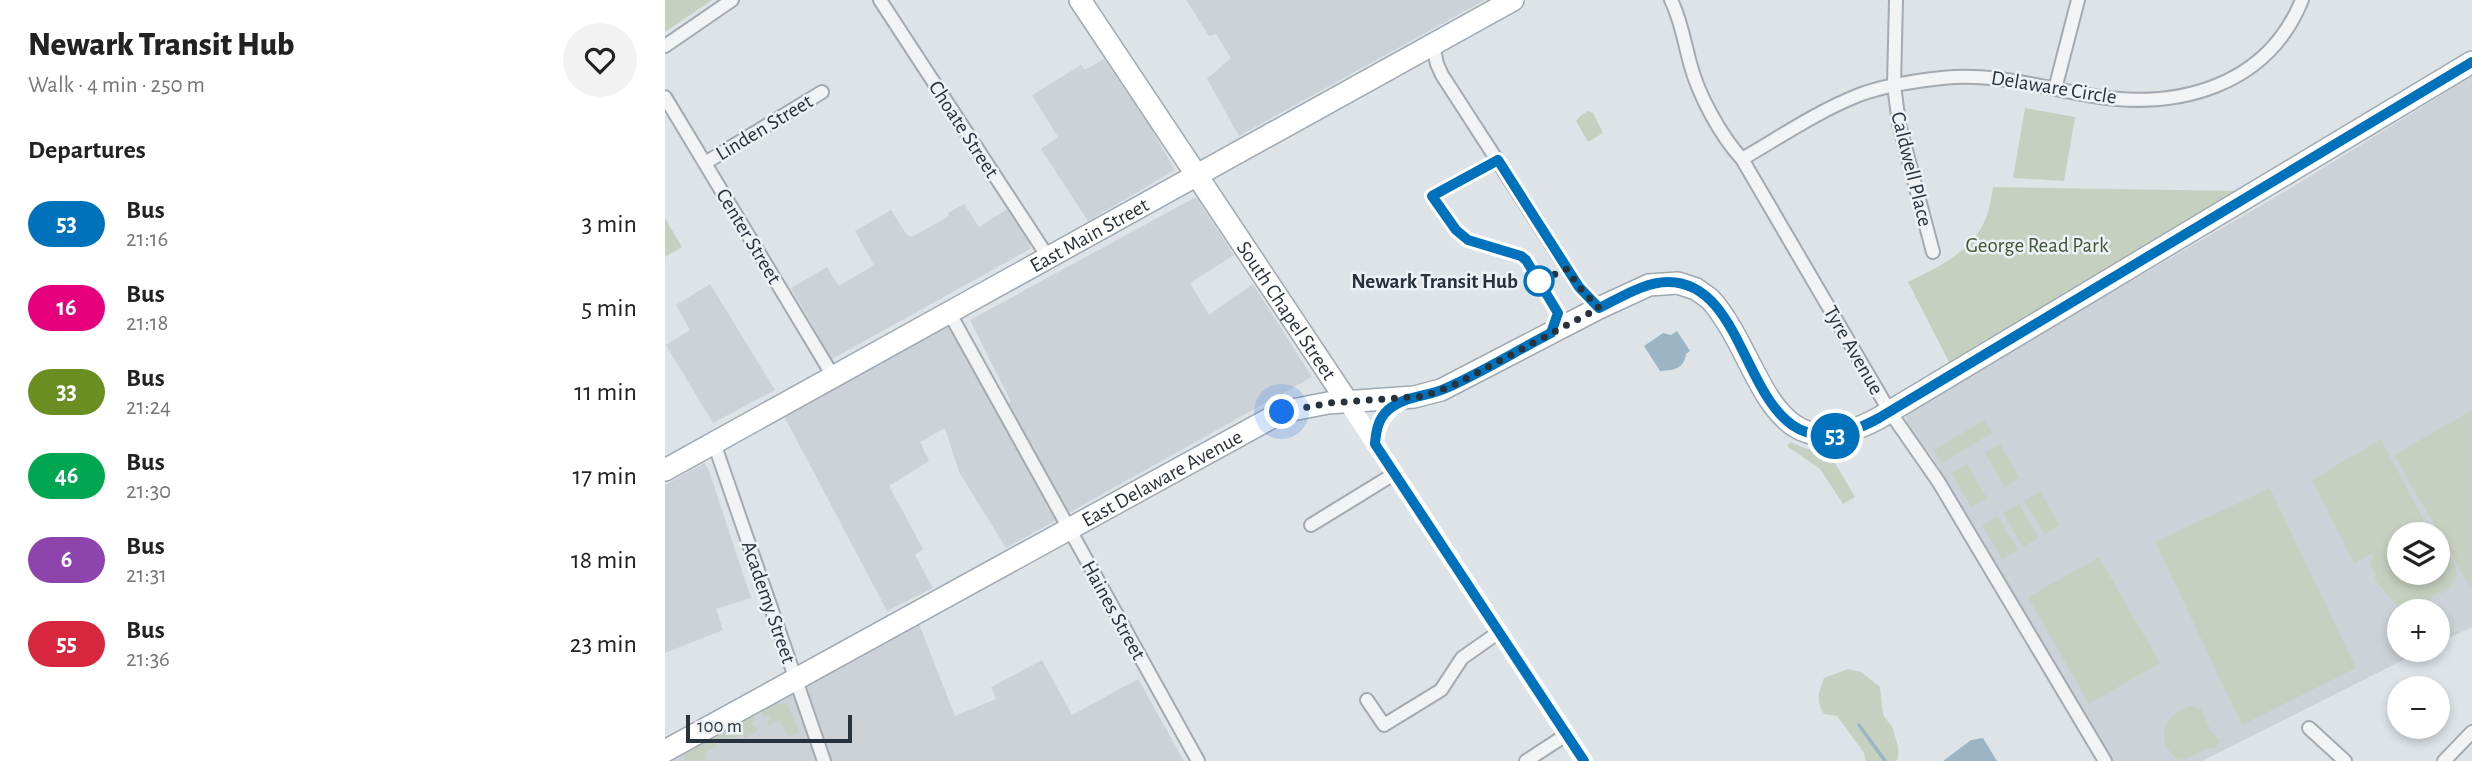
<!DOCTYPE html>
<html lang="en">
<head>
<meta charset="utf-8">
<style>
  :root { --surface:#fff; --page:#f2f2f2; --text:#222; --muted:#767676 }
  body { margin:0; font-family:"Alegreya Sans",sans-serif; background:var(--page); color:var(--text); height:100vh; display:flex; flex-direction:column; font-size:26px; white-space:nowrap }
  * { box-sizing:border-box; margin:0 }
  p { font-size:23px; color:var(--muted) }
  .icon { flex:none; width:38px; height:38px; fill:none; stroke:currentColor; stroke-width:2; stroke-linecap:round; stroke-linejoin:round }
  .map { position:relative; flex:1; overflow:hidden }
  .panel { display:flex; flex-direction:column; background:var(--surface); width:665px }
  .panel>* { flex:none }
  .badge { padding:0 14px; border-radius:23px; font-size:24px; line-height:46px }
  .controls { position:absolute; left:1722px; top:522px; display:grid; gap:14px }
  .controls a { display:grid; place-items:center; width:63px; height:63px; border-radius:50%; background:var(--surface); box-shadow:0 4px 10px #0003; font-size:35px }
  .scale { position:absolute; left:21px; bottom:18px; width:166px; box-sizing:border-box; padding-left:7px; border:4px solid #28323d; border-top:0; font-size:19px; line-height:24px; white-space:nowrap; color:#28323d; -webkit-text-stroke:5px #eef1f5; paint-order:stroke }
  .you { position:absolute; width:35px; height:35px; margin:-18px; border:5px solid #fff; border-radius:50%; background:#1a73e8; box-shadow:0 0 0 10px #1a73e833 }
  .map>.badge { position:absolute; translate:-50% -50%; box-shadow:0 0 0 4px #fff }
  h2 { padding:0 28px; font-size:26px; line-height:63px }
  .round { display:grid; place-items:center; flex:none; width:74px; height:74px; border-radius:37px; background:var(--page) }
  .overview { display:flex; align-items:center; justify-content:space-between; height:119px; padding:0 28px }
  h1 { font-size:33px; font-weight:800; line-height:52px }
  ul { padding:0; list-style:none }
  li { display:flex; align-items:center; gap:21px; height:84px; padding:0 28px }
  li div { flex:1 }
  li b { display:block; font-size:26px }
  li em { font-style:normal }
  li .badge { min-width:77px; font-weight:700; text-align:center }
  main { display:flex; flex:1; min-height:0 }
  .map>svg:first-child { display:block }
  .built { fill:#cdd2d9; fill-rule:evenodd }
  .green { fill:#c6d0c0 }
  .water { fill:#9bb5c5 }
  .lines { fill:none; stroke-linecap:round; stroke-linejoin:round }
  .stream { stroke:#9bb5c5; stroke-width:3.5 }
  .street-casing { stroke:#a4aab1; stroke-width:16 }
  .primary-casing { stroke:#9ea9b2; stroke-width:24 }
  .street { stroke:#f1f3f5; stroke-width:12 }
  .secondary { stroke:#fff; stroke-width:18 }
  .primary { stroke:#fff; stroke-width:21 }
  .line-casing { stroke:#fff; stroke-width:16 }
  .line { stroke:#0072bc; stroke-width:10 }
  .walk { stroke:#28323d; stroke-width:7; stroke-dasharray:0 12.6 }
  .stop-dot { fill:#fff; stroke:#0072bc; stroke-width:3.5 }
  .labels { text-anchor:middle; stroke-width:5; stroke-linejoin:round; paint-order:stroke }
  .street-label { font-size:21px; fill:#28323d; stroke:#eef1f5 }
  .park-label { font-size:21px; fill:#415837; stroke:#eef1f5 }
  .stop-label { font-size:21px; font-weight:bold; fill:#28323d; stroke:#eef1f5; text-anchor:end }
</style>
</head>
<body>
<main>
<section class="panel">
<div class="overview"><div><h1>Newark Transit Hub</h1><p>Walk · 4 min · 250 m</p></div><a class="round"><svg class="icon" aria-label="heart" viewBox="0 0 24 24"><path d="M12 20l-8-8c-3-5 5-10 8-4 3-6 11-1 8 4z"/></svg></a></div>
<h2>Departures</h2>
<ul>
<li><span class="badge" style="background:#0072bc;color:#fff">53</span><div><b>Bus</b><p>21:16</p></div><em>3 min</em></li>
<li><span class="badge" style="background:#e6007e;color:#fff">16</span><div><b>Bus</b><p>21:18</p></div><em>5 min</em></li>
<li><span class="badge" style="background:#6b8e23;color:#fff">33</span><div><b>Bus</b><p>21:24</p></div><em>11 min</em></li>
<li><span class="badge" style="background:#00a651;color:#fff">46</span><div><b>Bus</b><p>21:30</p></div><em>17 min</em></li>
<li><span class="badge" style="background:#8e44ad;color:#fff">6</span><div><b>Bus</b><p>21:31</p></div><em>18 min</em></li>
<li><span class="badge" style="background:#d7263d;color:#fff">55</span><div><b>Bus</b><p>21:36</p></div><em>23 min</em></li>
</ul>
</section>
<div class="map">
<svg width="1807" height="761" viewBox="0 0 1807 761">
  <rect width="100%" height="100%" fill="#dee3e7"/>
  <path class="built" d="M521,0H820L574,136L542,79L566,58L551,34L544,36Z
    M439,59L485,127L510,170L423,221L376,149L393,137L367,95L416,65L420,70Z
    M1807,76V627L1773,643V611H1734V649H1760L1537,761H1447L1268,458L1242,426L1241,415L1251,406L1626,188ZM1734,534H1773V572H1734Z
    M531,197L569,255L525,283L544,315L588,284L647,377L341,548L294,472L280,428L255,442L264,461L224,486L258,549L250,555L268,588L222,611L119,416L284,325L328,403L346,402L305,320Z
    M299,204L314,227L342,209L365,244V249L167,359L126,288L162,267L174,286L209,265L190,231L226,210L242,235L247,237L284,216L283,213Z
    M45,284L110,390L48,423L1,345L25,330L11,305Z
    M39,463L43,468L86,598L51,609L58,630L0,653V485Z
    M254,624L290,716L331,699L326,687L377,660L407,715L473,679L519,761H4Z"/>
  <path class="green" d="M0,0H47L0,32Z
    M1360,108L1410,117L1399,181L1348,178Z
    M923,111L928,113L938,133L923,142L911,121L915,116Z
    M1328,187L1577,191L1284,362L1243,282C1271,268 1307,252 1320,220C1325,210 1326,198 1328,187Z
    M0,218L17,247L0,257Z
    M1807,410V586L1805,587L1729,455Z
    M1319,420L1327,433L1277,463L1269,450Z
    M1716,439L1760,523L1741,534H1734V572H1773V545C1781,552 1797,568 1790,580C1787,585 1781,589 1778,593H1774L1748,611H1734V621L1732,617L1734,609L1710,580V573L1705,566L1709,552L1689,563L1647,480Z
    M1125,442C1144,451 1161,454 1182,451L1185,455L1170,463L1190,497L1178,504L1155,469L1122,446Z
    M1335,444L1355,478L1340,487L1320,453Z
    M1302,464L1322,498L1306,507L1286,473Z
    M1605,488L1691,668L1577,725L1490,542Z
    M1375,491L1395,525L1379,534L1359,501Z
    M1354,504L1374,538L1358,547L1338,513Z
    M1333,516L1353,550L1337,559L1317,525Z
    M1434,557L1495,663L1424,704L1363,597Z
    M1183,669L1196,672L1215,687L1218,715L1228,728L1233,747V759L1230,761H1201L1199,753L1172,716L1159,714C1150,699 1154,693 1159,678Z
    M122,703L134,732L125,736L122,734L114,720L104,725L102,721L105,720L103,715L98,717L95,710L111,704Z
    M1527,706L1536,709L1546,731L1555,740L1552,748C1538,747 1528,759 1514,760C1488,743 1498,712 1527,706Z
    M88,716L90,720L87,723L94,730L80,738L78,734L67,740L65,737L56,742V745L51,736Z
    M48,738L53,746L40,753L42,759L20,761L19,753Z"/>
  <path class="water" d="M1012,331L1025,351L1021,354C1019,369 1009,370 995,371L979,346L998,333L1006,335Z
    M1318,738L1332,761H1278L1306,740Z"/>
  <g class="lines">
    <path class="stream" d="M1194,725L1220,761"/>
    <g class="street-casing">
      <path id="street" d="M215,0L383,257
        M1006,0C1016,20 1019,41 1025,63C1033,94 1055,135 1077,159L1225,412L1273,481L1440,761
        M1231,0L1229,85L1234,124L1268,252
        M768,44L772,64L777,75L914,287L934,308
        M0,46L67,0
        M1390,89L1413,0
        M0,97L168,376
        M1077,159C1115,137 1153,111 1194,95C1220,85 1249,81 1277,78C1330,72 1377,88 1428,96C1514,110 1602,86 1637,0
        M40,163L157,92
        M284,312L533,761
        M49,443L159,761
        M646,525L729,474
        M702,700L719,725L776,690L797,658L834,632
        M1644,728L1680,761
        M861,761L901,735
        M1779,761L1807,732"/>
    </g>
    <g class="primary-casing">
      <g id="primary">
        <path id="s1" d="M415,0L682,401"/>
        <path id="s2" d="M0,470L848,0"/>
        <path id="s3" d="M0,751L617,412L663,403L749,397L776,390L934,308L984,285L1013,283L1031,289L1045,299C1099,359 1102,479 1214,418L1807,62"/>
      </g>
    </g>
    <use href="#street" class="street"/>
    <path class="secondary" d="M682,401L919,761
      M710,445C711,421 721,409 742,398"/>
    <use href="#primary" class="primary"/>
  </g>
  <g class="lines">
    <g class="line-casing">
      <path id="line" d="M919,761L710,444C711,431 713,419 723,410C739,396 760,397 779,389C816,373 851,351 886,333L893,313L861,260L856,256L803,240L791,230L767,196L833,160L914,287L934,308C955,298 979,282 1003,282C1100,282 1073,496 1214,418L1807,62"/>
    </g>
    <use href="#line" class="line"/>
    <path class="walk" d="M617,412L664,403L760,396L791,384L934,308L914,287L902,269L874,281"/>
  </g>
  <circle class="stop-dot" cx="874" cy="281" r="14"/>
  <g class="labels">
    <g class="street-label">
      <text transform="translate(1389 87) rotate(9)" y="7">Delaware Circle</text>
      <text transform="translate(99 127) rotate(-31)" y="7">Linden Street</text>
      <text transform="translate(299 129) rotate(57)" y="7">Choate Street</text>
      <text transform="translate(1247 169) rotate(76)" y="7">Caldwell Place</text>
      <text dy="7" stroke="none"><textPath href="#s2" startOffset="485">East Main Street</textPath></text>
      <text transform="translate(84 236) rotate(59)" y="7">Center Street</text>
      <text dy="7" stroke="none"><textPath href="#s1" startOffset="373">South Chapel Street</textPath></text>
      <text transform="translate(1189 350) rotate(60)" y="7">Tyre Avenue</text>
      <text dy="7" stroke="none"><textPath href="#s3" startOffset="567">East Delaware Avenue</textPath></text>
      <text transform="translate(104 602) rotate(71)" y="7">Academy Street</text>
      <text transform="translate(449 610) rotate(61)" y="7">Haines Street</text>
    </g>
    <g class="park-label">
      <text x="1372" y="252">George Read Park</text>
    </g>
    <g class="stop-label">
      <text x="853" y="288">Newark Transit Hub</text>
    </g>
  </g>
</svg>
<div class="controls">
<a><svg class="icon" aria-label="layers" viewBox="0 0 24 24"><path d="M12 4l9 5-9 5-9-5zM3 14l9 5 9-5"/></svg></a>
<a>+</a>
<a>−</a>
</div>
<div class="scale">100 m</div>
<div class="you" style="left:617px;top:412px"></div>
<b class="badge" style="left:1170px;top:436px;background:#0072bc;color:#fff">53</b>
</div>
</main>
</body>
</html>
